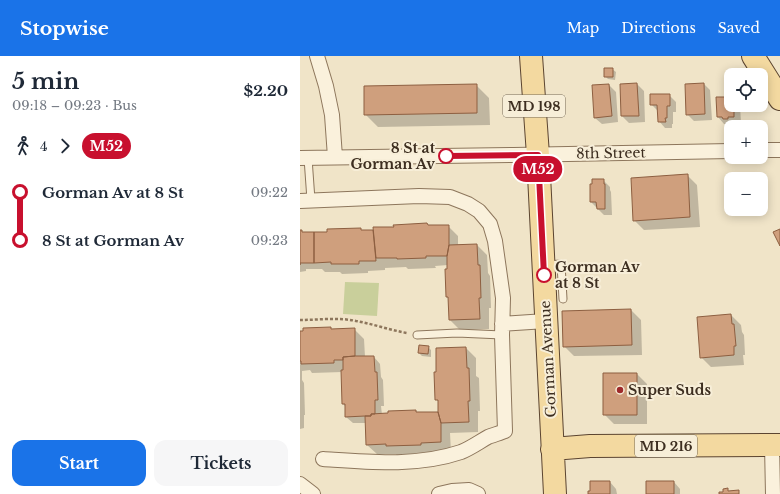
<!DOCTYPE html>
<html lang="en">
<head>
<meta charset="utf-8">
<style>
  :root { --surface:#fff; --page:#f6f6f7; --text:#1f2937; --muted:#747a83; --accent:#1a73e8 }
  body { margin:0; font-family:"Libre Baskerville",serif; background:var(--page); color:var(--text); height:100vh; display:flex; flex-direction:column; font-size:15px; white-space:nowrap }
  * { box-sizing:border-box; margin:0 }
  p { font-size:13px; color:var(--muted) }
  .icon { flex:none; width:22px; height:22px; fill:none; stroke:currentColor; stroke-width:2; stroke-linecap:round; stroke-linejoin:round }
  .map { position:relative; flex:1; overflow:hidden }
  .sheet { display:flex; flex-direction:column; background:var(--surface); width:300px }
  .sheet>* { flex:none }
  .badge { padding:0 8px; border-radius:13px; font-size:14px; line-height:26px }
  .controls { position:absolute; left:424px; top:12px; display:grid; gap:8px }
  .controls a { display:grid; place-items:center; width:44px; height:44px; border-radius:8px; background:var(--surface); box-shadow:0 2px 10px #0003; font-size:20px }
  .map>.badge { position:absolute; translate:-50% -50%; box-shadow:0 0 0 2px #fff }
  .legs { display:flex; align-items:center; gap:6px; height:44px; padding:0 12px; font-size:13px }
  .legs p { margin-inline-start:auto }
  .summary { display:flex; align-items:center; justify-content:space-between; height:68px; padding:0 12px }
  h1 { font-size:22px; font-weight:800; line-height:30px }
  .button { display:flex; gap:8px; margin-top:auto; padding:8px 12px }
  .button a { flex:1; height:46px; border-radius:12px; background:var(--accent); color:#fff; font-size:16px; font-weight:800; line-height:46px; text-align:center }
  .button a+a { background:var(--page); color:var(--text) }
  ul { padding:0 12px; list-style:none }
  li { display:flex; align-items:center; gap:14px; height:48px; font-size:15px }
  li i { display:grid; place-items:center; width:6px; height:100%; margin:0 5px; background:currentColor }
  li i::after { content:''; width:10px; height:10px; margin:-5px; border:3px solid; border-radius:50%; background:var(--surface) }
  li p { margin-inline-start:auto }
  li:first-child i { background:linear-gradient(#0000 50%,currentColor 0) }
  li:last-child i { background:linear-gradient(currentColor 50%,#0000 0) }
  header { display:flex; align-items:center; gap:24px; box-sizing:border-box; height:56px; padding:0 20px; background:var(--accent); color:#fff }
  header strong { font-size:19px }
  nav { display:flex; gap:22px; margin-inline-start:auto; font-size:14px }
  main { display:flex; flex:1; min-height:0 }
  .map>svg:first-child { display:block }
  .green { fill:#c9cf9b }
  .shadow { fill:#0003 }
  .building { fill:#cf9f7d; stroke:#8d5f41 }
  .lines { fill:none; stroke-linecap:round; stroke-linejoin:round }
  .service-casing { stroke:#8d765c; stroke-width:9 }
  .minor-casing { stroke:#8d765c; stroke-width:16 }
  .primary-casing { stroke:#5b4430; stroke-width:24 }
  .path { stroke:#8d765c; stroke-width:2.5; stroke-dasharray:3 2; stroke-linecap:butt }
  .service { stroke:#faf1dc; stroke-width:7 }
  .minor { stroke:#faf1dc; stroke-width:14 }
  .primary { stroke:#f3d9a0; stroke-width:22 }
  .line-1-casing { stroke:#fff; stroke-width:9 }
  .line-1 { stroke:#c8102e; stroke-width:6 }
  .stop-1-dot { fill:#fff; stroke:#c8102e; stroke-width:2 }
  .poi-dot { fill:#9e2a2b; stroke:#f7eed8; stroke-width:1.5 }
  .labels { text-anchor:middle; stroke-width:4; stroke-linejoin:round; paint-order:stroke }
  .shield { fill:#f7eed8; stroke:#756857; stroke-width:1 }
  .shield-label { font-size:13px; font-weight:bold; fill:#3d2e20 }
  .stop-label { font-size:14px; font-weight:bold; fill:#3d2e20; stroke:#f7eed8; text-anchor:end }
  .street-label { font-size:14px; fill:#3d2e20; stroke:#f7eed8 }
  .poi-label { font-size:14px; font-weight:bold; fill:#3d2e20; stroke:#f7eed8; text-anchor:start }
</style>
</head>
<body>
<header>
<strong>Stopwise</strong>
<nav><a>Map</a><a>Directions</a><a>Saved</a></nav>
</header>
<main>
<section class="sheet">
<div class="summary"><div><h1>5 min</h1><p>09:18 – 09:23 · Bus</p></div><b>$2.20</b></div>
<div class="legs"><svg class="icon" aria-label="walk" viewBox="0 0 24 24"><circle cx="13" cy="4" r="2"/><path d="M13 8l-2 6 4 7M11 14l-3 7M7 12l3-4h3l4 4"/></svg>4<svg class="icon" aria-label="forward" viewBox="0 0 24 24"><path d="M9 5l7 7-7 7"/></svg><b class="badge" style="background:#c8102e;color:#fff">M52</b></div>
<ul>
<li><i style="color:#c8102e"></i><b>Gorman Av at 8 St</b><p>09:22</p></li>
<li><i style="color:#c8102e"></i><b>8 St at Gorman Av</b><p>09:23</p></li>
</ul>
<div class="button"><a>Start</a><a>Tickets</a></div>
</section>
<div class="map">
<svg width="480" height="438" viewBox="0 0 480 438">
  <rect width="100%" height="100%" fill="#f0e4c8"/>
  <path class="green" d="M45,226L79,227L77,260L43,258Z"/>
  <path class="shadow" d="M312,13L316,16L315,24L308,23L305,20Z
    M337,28L344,35L345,66L329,67L322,60Z
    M404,28L410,34L412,64L394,65L387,58Z
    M176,29L189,42L190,69L78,71L65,58Z
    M309,29L316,36L318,66L302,68L295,62Z
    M369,39L376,46V56H373V68H372V72H365L359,65L358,55L351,48Z
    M431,42V49H440L441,67H435V70H430L428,68H424L418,61Z
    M387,119L397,129L400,171L344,174L334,164Z
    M303,124L310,131V134L311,136L312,159H304L291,146V129Z
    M129,170H148L158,180V190L177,189L187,199L188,217L190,220L191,252H189V273L160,274L150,264L149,243L147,241L146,214H148V209L135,210L136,212L108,213L106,211L85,212V214L68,215V217L42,218L40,216H25L22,213H6V215L0,216V175L3,177L28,176L60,173L62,175H74Z
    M331,254L341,264L342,299L274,300L264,290Z
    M431,259L441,269L442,276L444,279L445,299H443L444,309L411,311L401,301Z
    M30,272L32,274L54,273L64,283L65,301H74L80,308L81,321L83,324L84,350H81L82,359L116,355L118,357L139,356V346L136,343L166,292L176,302V320L179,322L180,355H178V376L150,377L151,396L130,399L97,400L96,398H77L67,389L66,367H53L46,361V351L43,348L42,316L12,317L10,314L2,315V324L4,327L5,359H4V372L0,373V276Z
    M128,291L131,294V301L122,300L119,297Z
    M337,318L347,328V368H314L304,358Z
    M310,426L316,433L317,438H289Z
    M374,426L380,433V438H347Z"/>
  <path class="building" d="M304,12H313V21H304Z
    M337,27L339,60H321L320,28Z
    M404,27L405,58L386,59L385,28Z
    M177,28V57L64,59V30Z
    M309,28L312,60L294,62L292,29Z
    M350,38H370V50H367V62H365L366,66H358L357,49H350Z
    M416,41H431V49H434V61H428V63H423L422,61H417Z
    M388,118L390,161L333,165L331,122Z
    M292,123H304V128H305V153H297L296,146H290V128H292Z
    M127,167L128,169H149V189L147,200H126V202L97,203V202H76L73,171H94L93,169Z
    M61,172V174H73L76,205H59V208H31V206L14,207V176H27V173Z
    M480,173V190L473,176Z
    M0,174H2V176H14V207H0V209Z
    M177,188L178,209H180L181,242H179L180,263L149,264L148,241H146L145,213H147V200L149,189Z
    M331,253L332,289L263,291L262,255Z
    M431,258L432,268H434L436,290H434V299L400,302L397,261Z
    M31,271V273L55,272V300L43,301V304H34V307L1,308V305H0V275H3V272Z
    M119,289L129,290L128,298L118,297Z
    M166,291L167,312H169L170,345H168L169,366L141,367L138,356V344H135L134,316H136V292Z
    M55,300H74L75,316H77L78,344H75V358H71V360H65L45,361V348H42L41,314H43V301Z
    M303,317H337V359H303Z
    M116,354V356H138L141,367V386L121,387V389L86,390V388L66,389L65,360H71V358L88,357V355Z
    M290,425H310V438H288V435H290Z
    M346,425H374V438H346Z
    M428,432V435L439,434V438H419V436H423V433Z"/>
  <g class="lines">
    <g class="service-casing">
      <path id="service" d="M8,102L11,144
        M245,209L261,208L263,243
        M117,279L157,277L202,279"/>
    </g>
    <g class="minor-casing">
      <path id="minor" d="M17,0L26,30L32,59L35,101
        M461,94H480
        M0,102C144,100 287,98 431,95
        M0,145L119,140L150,141L168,148L179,155L190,168L195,185L203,242L202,279L205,375C200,377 193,379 188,381C179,386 171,392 161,396C117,411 68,406 23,403
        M202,268L246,265
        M472,389L473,438
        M0,428L13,438
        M139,438L152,435L169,434L178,438"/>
    </g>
    <g class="primary-casing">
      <path id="primary" d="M231,0L238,99L255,438
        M453,0L480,43
        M252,393L290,390L480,389"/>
    </g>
    <path class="path" d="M0,264C18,264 38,261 56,265C73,268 90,274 107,277"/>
    <use href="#service" class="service"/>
    <use href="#minor" class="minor"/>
    <use href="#primary" class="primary"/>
  </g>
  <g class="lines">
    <g class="line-1-casing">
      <path id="line-1" d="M146,100L238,99L244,219"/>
    </g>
    <use href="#line-1" class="line-1"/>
  </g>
  <g class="stop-1-dot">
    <circle cx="146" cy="100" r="7"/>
    <circle cx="244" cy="219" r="7"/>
  </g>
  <circle class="poi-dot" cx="320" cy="334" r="4"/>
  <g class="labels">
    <g class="shield">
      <rect x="203" y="39" width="62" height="22" rx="3"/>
      <rect x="335" y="379" width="62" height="22" rx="3"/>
    </g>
    <g class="shield-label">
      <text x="234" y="55">MD 198</text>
      <text x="366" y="395">MD 216</text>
    </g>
    <g class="stop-label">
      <text x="135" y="97">8 St at<tspan x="135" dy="16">Gorman Av</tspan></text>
      <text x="255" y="216" text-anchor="start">Gorman Av<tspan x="255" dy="16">at 8 St</tspan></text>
    </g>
    <g class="street-label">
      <text transform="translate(311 97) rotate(-1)" y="5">8th Street</text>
      <text transform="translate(248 303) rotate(-93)" y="5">Gorman Avenue</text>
    </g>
    <g class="poi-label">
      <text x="328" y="339">Super Suds</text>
    </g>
  </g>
</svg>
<div class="controls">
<a><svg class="icon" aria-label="locate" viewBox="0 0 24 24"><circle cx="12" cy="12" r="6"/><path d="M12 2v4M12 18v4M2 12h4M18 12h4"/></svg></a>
<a>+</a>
<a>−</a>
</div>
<b class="badge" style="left:238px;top:113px;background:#c8102e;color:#fff">M52</b>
</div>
</main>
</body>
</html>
